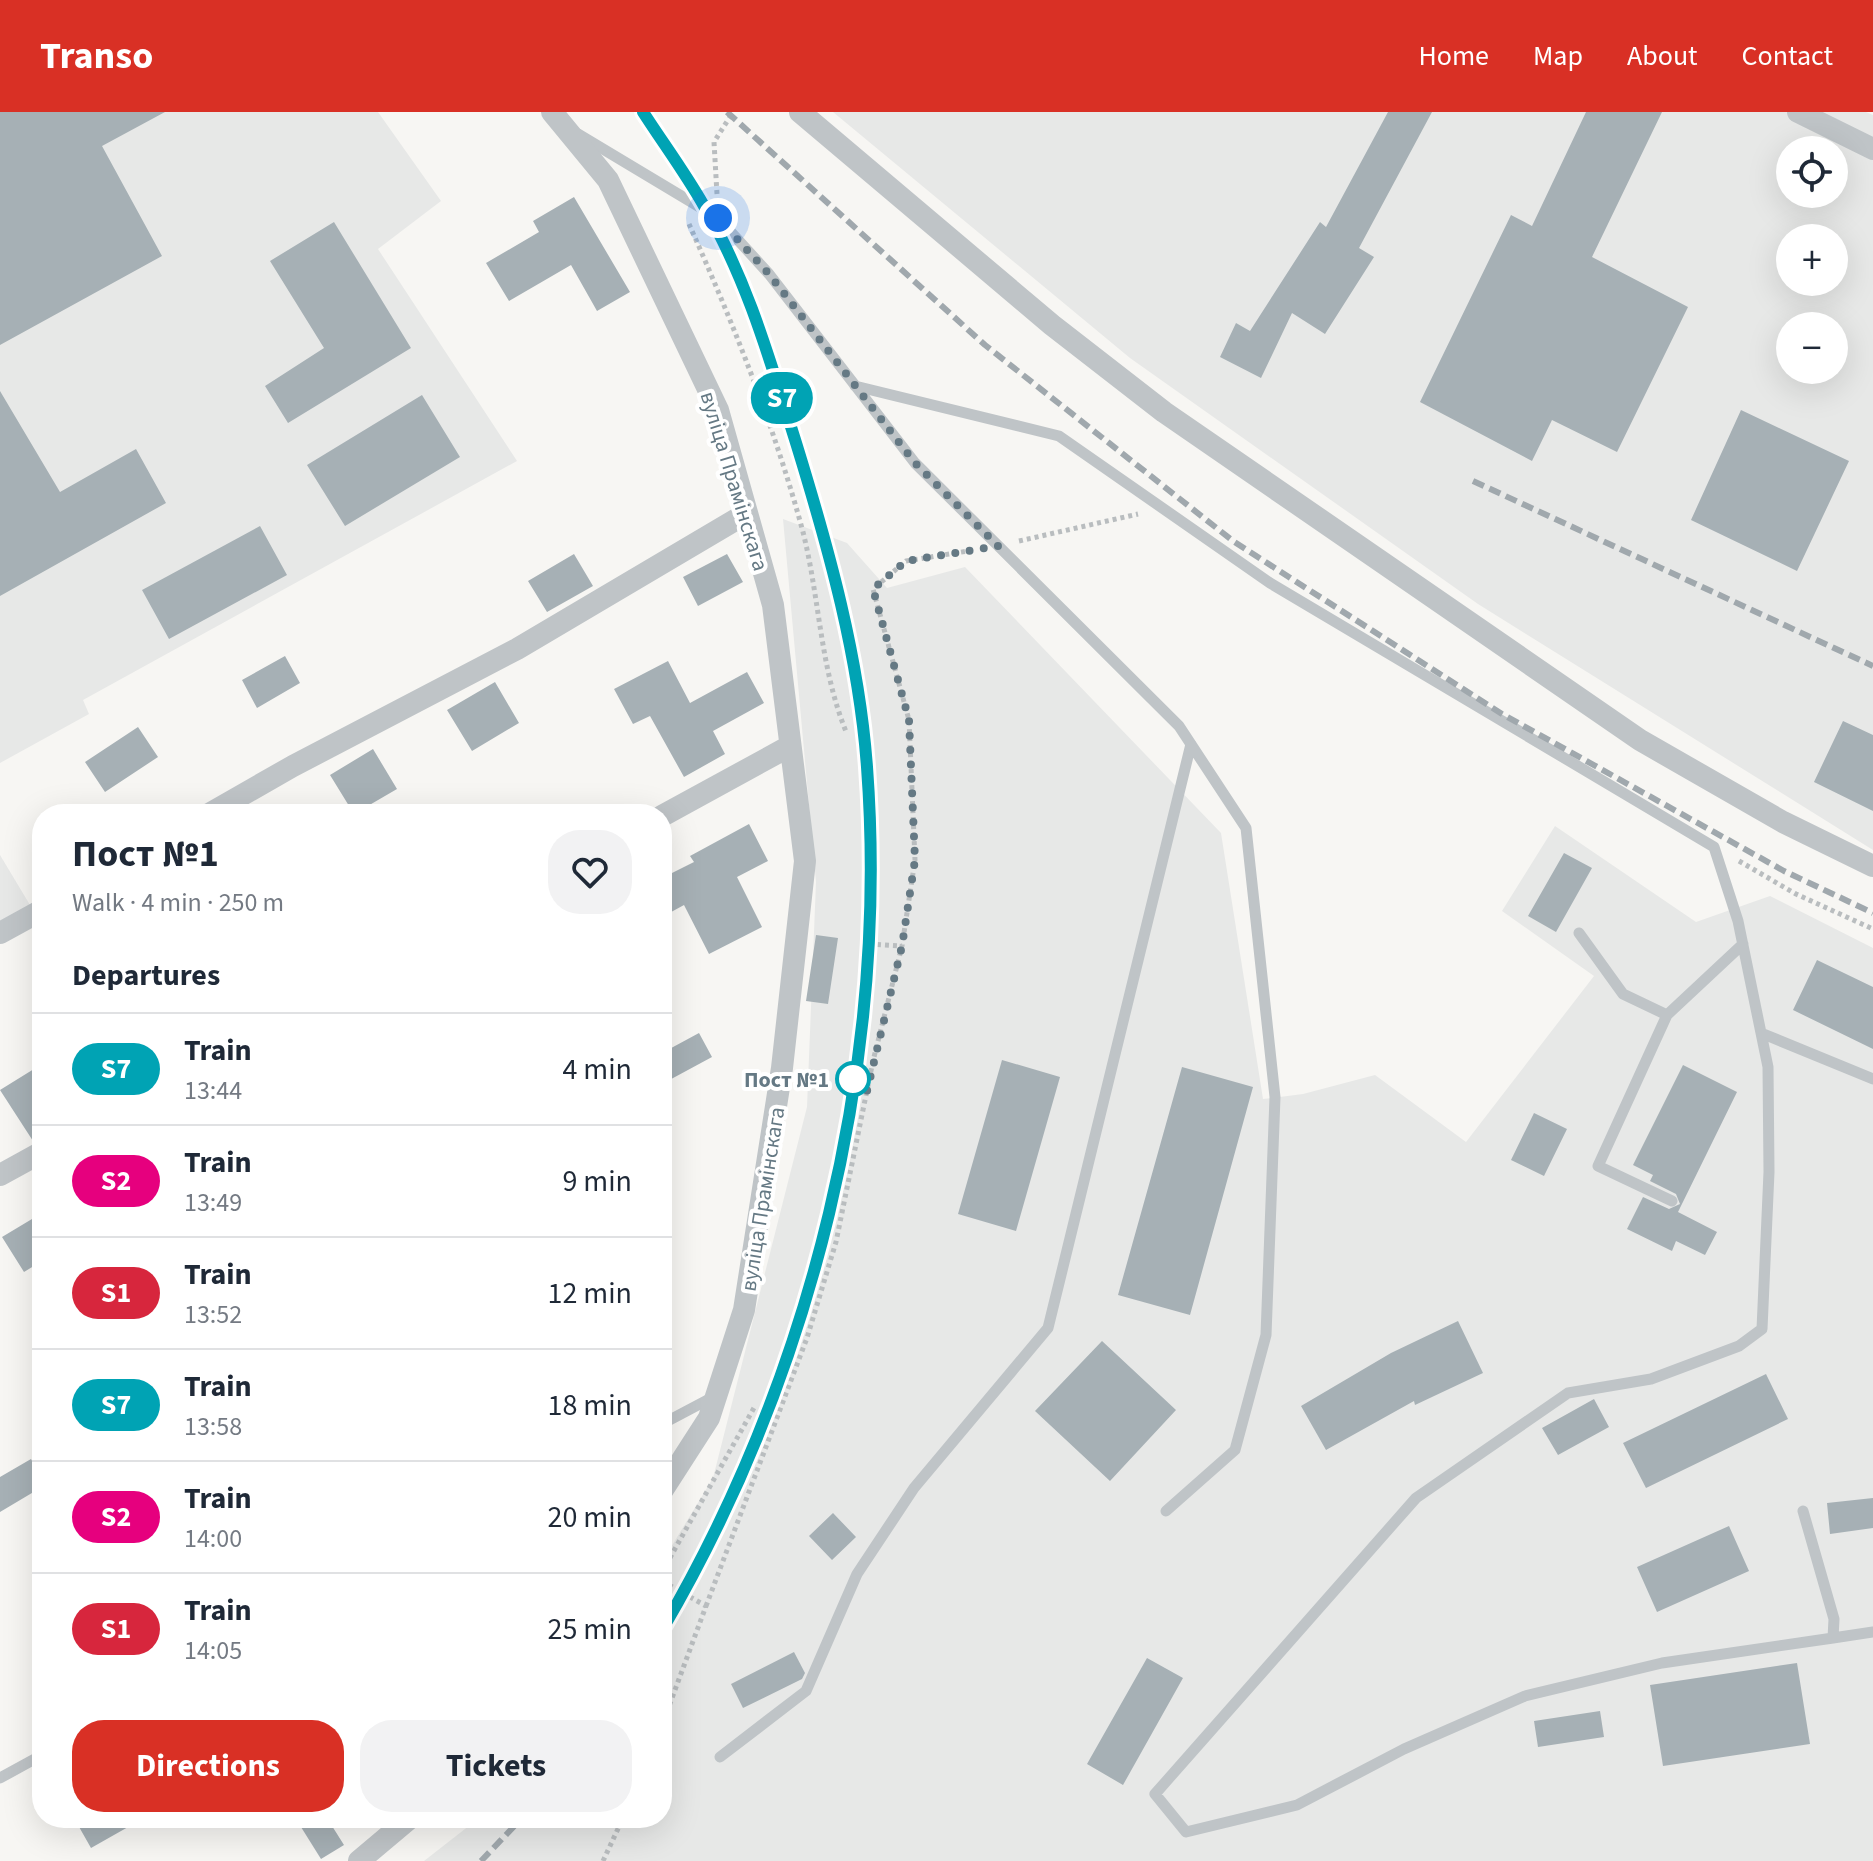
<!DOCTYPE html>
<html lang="en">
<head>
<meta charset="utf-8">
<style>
  :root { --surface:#fff; --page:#f2f2f3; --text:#1f2937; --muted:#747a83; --line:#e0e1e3; --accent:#d93025 }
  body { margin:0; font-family:"Source Sans 3",sans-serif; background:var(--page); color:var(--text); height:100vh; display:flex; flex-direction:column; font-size:30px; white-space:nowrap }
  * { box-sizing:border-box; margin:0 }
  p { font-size:26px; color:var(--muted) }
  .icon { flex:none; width:44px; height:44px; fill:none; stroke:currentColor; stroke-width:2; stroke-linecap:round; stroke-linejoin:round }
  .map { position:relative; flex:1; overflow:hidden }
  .sheet { position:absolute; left:32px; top:692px; width:640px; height:1024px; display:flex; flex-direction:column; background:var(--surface); border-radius:32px; box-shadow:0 8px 32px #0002 }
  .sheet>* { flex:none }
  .badge { padding:0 16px; border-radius:26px; font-size:28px; line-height:52px }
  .tools { position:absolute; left:1776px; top:24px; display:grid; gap:16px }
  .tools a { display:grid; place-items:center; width:72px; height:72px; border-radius:50%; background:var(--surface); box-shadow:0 8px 32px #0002; font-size:40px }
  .you { position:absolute; width:40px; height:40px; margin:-20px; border:6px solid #fff; border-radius:50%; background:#1a73e8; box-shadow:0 0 0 12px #1a73e833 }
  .map>.badge { position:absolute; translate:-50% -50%; box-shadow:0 0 0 4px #fff }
  h2 { padding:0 40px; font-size:30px; line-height:72px }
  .round { display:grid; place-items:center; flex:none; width:84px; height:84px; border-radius:32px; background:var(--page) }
  .overview { display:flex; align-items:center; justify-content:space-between; height:136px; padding:0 40px }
  h1 { font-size:38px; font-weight:700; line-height:60px }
  .cta { display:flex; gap:16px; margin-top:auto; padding:16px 40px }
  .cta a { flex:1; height:92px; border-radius:32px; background:var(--accent); color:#fff; font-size:32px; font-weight:700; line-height:92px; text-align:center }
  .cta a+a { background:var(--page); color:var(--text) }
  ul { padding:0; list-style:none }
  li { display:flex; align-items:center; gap:24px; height:112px; padding:0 40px; border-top:2px solid var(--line) }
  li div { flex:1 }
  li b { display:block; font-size:30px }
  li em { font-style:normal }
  li .badge { min-width:88px; font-weight:700; text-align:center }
  header { display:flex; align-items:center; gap:48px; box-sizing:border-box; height:112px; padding:0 40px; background:var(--accent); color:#fff }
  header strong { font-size:38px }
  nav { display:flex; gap:44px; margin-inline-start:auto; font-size:28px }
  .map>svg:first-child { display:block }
  .built { fill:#e7e8e7; fill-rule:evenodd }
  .building { fill:#a6b0b5 }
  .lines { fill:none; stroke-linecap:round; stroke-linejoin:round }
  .path { stroke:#b9bdbf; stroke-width:5; stroke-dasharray:4 4; stroke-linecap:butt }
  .lane { stroke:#bfc4c7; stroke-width:11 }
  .street { stroke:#bfc4c7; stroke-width:22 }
  .rail { stroke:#a0a8ad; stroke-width:6; stroke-dasharray:12 6; stroke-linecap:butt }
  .line-casing { stroke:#fff; stroke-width:18 }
  .line { stroke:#00a3b4; stroke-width:12 }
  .walk { stroke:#657984; stroke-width:8; stroke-dasharray:0 14.4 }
  .stop-dot { fill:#fff; stroke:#00a3b4; stroke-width:4 }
  .labels { text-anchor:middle; stroke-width:8; stroke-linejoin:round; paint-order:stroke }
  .street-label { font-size:22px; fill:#657984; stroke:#fff }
  .stop-label { font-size:22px; font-weight:bold; fill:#657984; stroke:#fff; text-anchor:end }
</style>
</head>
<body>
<header>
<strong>Transo</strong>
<nav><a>Home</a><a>Map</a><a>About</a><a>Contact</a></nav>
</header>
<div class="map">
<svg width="1873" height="1749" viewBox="0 0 1873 1749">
  <rect width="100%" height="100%" fill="#f7f6f3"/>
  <path class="built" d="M0,0H378L441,89L378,137L517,349L83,588L89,602L0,651Z
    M833,0H1866L1873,3V738L1478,492L1130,246ZM1790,38H1834V82H1790ZM1790,126H1834V170H1790ZM1790,214H1834V258H1790Z
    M783,407L847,431L887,476L965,455L1221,721L1263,987L1303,982L1375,963L1466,1030L1594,864L1502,799L1555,714L1696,810L1770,784L1873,836V1749H424L479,1706H662V1450L713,1366L807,995L816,770Z
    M0,743L33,798L0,816Z"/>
  <path class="building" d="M0,0H165L102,34L162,144L0,233Z
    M1388,0H1432L1359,136L1374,145L1325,222L1292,201L1261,266L1220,245L1236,211L1250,219L1320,110L1326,115Z
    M1586,0H1662L1592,145L1688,195L1617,340L1552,308L1532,349L1420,290L1511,103L1532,114Z
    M574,85L630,180L597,199L571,153L509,189L486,151L539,120L533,109Z
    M334,110L411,236L288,311L265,274L324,236L270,149Z
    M0,279L60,380L136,337L166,391L0,484Z
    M422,283L460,345L345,414L307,353Z
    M1741,298L1849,349L1797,459L1691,408Z
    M260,414L287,463L169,527L142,478Z
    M574,442L593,474L547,500L528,469Z
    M727,442L743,470L698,494L683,465Z
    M285,544L300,571L257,596L242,568Z
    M668,549L690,591L747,560L764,591L713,619L725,642L684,665L650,604L633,612L614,577Z
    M495,570L519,611L472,639L447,598Z
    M1843,609L1873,623V699L1814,670Z
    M138,615L158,645L105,680L85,650Z
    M373,637L397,677L354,702L330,663Z
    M749,712L768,749L737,765L762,815L709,842L684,793L662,805V766L694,750L690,744Z
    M1564,741L1592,756L1556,820L1528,804Z
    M816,823L838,826L828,892L806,889Z
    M1817,848L1873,875V937L1793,898Z
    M699,921L712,945L662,972V941Z
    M1002,948L1060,965L1016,1119L958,1102Z
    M42,952V1026L33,1029L0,978Z
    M1683,953L1737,980L1678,1100L1717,1120L1705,1143L1676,1129L1672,1139L1627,1117L1643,1085L1669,1097L1680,1092L1676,1082L1650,1069L1653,1063L1633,1053Z
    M1182,955L1253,975L1190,1203L1118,1183Z
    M1534,1001L1567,1017L1544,1064L1511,1048Z
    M42,1101V1149L24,1160L2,1125Z
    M1458,1209L1483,1261L1415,1293L1414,1289L1326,1338L1301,1294L1391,1241Z
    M1102,1229L1176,1298L1110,1369L1035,1299Z
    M1766,1262L1788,1307L1646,1376L1623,1331Z
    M1594,1287L1609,1315L1558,1343L1542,1316Z
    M31,1347L42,1367V1375L0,1400V1365Z
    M1873,1386V1416L1830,1422L1827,1391Z
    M833,1401L856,1425L832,1448L809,1424Z
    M1729,1414L1749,1459L1657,1500L1637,1455Z
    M794,1540L805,1561L802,1567L743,1596L731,1572Z
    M1147,1546L1183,1566L1123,1673L1087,1652Z
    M1797,1551L1810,1632L1663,1654L1650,1573Z
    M1600,1599L1604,1625L1538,1635L1534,1609Z
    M74,1706H144L91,1736Z
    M315,1706H327L344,1733L321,1747L301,1715Z"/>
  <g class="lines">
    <path class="path" d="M717,82L714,30L733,0
      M689,112C733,211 775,316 803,420C820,488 820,557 847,622
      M1019,429L1138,402
      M1739,749L1796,782L1873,817
      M869,832L902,834
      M662,1460L755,1294
      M662,1469L706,1494L662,1613
      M706,1494L807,1226L836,1130L873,949L902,834L915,748L909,608L873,477L906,449L974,438
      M603,1749L623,1706"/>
    <path class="lane" d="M578,22L718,106L769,162L915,351L1179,614L1246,716L1275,985L1266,1223L1235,1338L1166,1399
      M855,274L1059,324L1270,471L1714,735L1738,809L1768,955L1769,1060L1762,1217L1739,1234L1651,1267L1568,1281L1416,1386L1155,1682L1186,1720L1297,1693L1404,1637L1525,1584L1662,1551L1833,1526
      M1579,821L1623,882L1667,903L1743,832
      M1667,903L1598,1054L1672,1089
      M1761,921L1873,967
      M662,1312L715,1284
      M1803,1399L1834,1507L1833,1526L1873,1520
      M720,1645L806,1579L857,1462L914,1376L1048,1216L1191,632
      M0,1666L42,1643"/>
    <path class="street" d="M552,0L608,68L718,298L773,493L805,749L782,956L744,1198L709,1306L662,1379
      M800,0L1052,213L1164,300L1640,628L1783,710L1873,754
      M1798,0L1873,37
      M209,702L293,654L517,537L747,401
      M662,704L790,634
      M0,821L42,798
      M0,1063L42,1040
      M359,1749L410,1706"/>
    <path class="rail" d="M643,0C685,65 729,130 756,203C774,250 787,301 801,349C832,448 859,551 867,655C889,952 811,1261 662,1518
      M727,0L985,233L1233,429L1502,602L1784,759L1873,801
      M1473,369L1873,554
      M481,1749L522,1706"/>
  </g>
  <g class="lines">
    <g class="line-casing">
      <path id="line" d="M643,0C663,31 686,62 704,94C748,169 771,252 797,334C829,438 859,545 867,655C889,951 812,1262 662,1518"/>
    </g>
    <use href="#line" class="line"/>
    <path class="walk" d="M718,106L769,162L915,351L998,434L906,449L873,477L909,608L915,748L902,834L867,979L853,967"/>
  </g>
  <circle class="stop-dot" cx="853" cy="967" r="16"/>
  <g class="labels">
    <g class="street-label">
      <text transform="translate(735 369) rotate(73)" y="8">вуліца Прамінскага</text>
      <text transform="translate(762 1087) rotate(-81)" y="8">вуліца Прамінскага</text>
    </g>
    <g class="stop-label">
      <text x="829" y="975">Пост №1</text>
    </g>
  </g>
</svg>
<div class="tools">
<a><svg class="icon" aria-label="locate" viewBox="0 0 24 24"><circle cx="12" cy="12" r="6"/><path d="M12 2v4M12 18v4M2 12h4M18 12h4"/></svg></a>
<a>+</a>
<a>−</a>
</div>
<div class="you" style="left:718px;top:106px"></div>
<b class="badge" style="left:782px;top:286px;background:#00a3b4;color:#fff">S7</b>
<section class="sheet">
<div class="overview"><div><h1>Пост №1</h1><p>Walk · 4 min · 250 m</p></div><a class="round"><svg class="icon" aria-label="heart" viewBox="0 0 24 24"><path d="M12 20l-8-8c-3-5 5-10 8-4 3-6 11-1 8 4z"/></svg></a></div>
<h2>Departures</h2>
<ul>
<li><span class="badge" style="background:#00a3b4;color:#fff">S7</span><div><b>Train</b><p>13:44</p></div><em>4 min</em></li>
<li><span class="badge" style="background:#e6007e;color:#fff">S2</span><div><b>Train</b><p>13:49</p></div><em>9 min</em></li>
<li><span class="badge" style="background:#d7263d;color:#fff">S1</span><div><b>Train</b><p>13:52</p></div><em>12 min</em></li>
<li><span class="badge" style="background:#00a3b4;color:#fff">S7</span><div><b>Train</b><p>13:58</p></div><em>18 min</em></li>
<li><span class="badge" style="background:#e6007e;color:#fff">S2</span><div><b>Train</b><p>14:00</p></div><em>20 min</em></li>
<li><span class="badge" style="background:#d7263d;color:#fff">S1</span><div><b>Train</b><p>14:05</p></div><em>25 min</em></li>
</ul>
<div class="cta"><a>Directions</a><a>Tickets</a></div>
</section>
</div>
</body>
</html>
